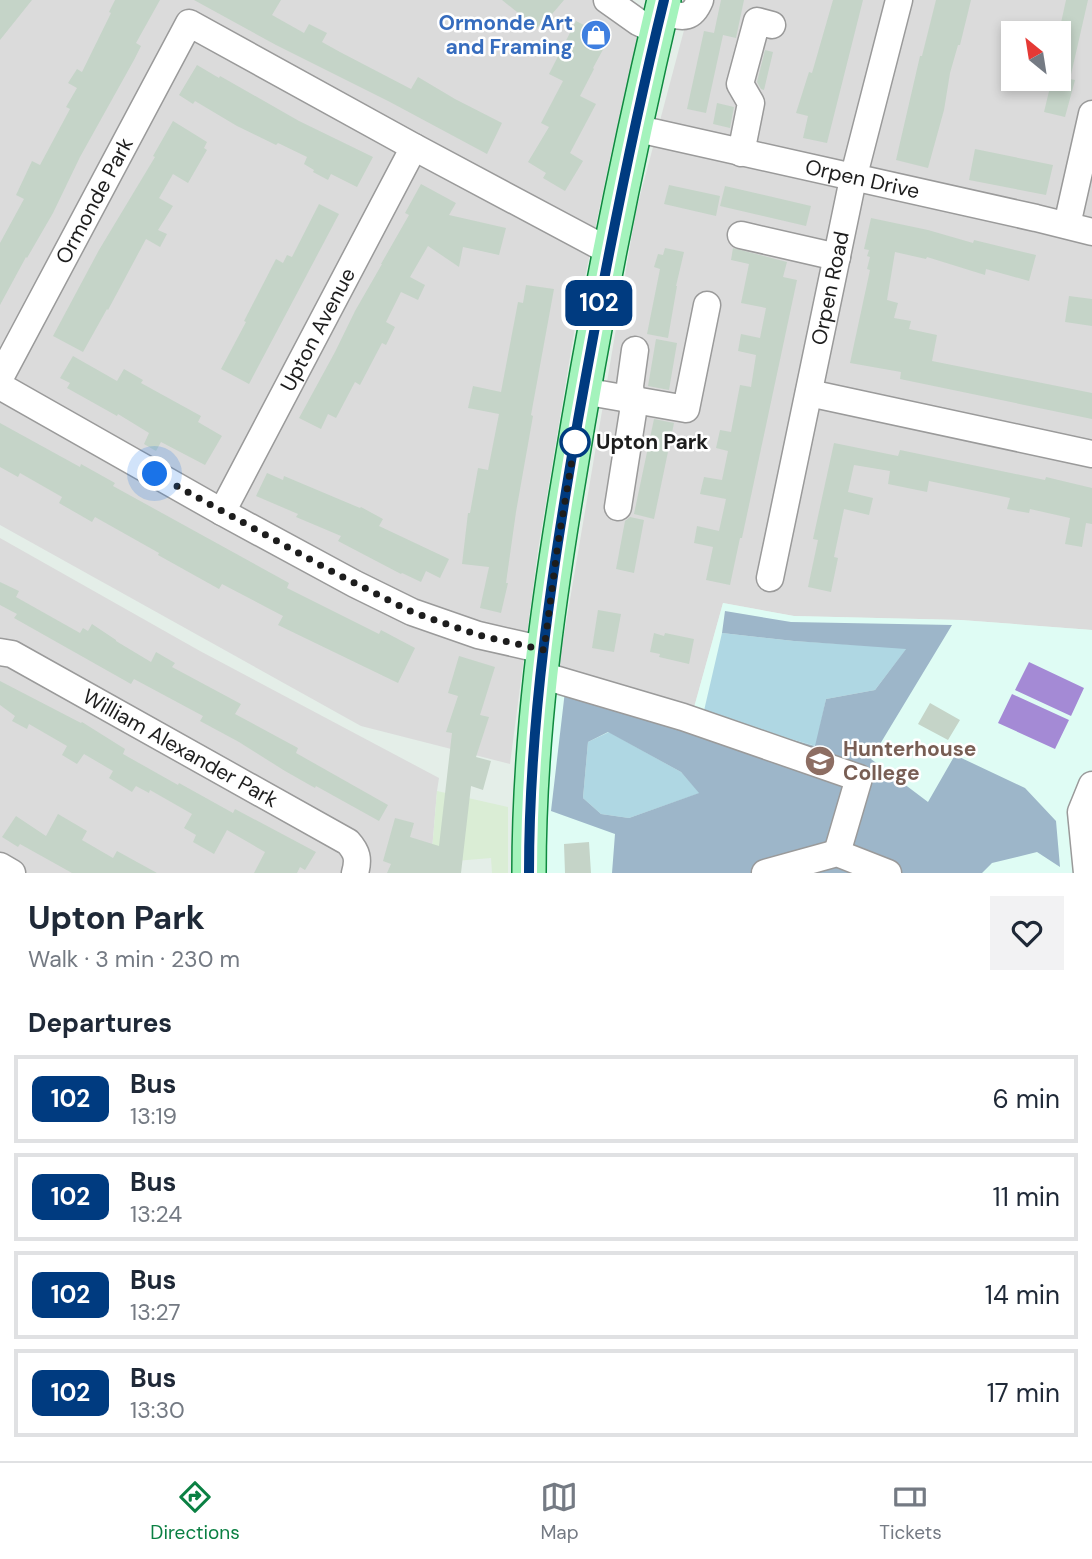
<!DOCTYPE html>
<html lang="en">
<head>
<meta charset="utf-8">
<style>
  :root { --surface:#fff; --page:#f2f2f3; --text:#1f2937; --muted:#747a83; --line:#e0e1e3; --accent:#0b8043 }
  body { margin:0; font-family:"DM Sans",sans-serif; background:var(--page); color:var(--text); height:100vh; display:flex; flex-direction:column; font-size:26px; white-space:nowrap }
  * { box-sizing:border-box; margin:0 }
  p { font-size:23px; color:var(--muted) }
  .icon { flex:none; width:38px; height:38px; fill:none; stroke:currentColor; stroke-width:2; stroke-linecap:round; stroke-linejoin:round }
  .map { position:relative; height:873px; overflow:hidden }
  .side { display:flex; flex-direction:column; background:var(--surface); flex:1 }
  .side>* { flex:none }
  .badge { padding:0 14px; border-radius:10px; font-size:24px; line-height:46px }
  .needle { width:46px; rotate:330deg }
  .tools { position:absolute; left:1001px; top:21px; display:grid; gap:14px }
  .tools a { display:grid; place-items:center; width:70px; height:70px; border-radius:0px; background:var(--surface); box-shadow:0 4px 10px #0003; font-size:35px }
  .you { position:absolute; width:35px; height:35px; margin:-18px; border:5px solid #fff; border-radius:50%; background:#1a73e8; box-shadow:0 0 0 10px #1a73e833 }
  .map>.badge { position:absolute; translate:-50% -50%; box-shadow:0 0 0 4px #fff }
  h2 { padding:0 28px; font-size:26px; line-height:63px }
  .round { display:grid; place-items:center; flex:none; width:74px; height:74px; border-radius:0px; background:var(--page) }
  .overview { display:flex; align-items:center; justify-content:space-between; height:119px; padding:0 28px }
  h1 { font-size:33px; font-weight:700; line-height:52px }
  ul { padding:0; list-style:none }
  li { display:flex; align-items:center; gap:21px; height:88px; margin:0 14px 10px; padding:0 14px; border:4px solid var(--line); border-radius:0px }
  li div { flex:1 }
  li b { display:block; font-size:26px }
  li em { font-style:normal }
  li .badge { min-width:77px; font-weight:700; text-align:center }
  .tabs { display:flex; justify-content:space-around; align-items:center; height:98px; border-top:2px solid var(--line); background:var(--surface); font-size:19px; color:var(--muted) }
  .tabs a { display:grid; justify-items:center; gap:4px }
  .tabs .current { color:var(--accent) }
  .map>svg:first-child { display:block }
  .residential { fill:#dbdbdb; fill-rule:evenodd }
  .commercial { fill:#daedd5 }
  .education { fill:#dffcf4 }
  .grass { fill:#afd7e3 }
  .forest { fill:#9db6c9; fill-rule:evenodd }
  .pitch { fill:#a48ad5 }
  .building { fill:#c5d4c8 }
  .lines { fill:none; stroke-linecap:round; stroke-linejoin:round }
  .minor-casing { stroke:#9a9a9a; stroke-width:29 }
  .major-casing { stroke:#0e893f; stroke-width:36 }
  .minor { stroke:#fff; stroke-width:26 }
  .major { stroke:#a4f3bc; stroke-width:33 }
  .line-casing { stroke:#fff; stroke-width:16 }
  .line { stroke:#003b80; stroke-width:10 }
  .walk { stroke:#1d1d1d; stroke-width:7; stroke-dasharray:0 12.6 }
  .stop-dot { fill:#fff; stroke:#003b80; stroke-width:3.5 }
  .labels { text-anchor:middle; stroke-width:5; stroke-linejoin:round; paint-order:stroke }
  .shop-label { font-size:21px; font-weight:bold; fill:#366cbe; stroke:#fff; text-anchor:end }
  .street-label { font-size:21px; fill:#1d1d1d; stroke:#fff }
  .stop-label { font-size:21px; font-weight:bold; fill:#1d1d1d; stroke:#fff; text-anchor:start }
  .education-label { font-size:21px; font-weight:bold; fill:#785e54; stroke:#fff; text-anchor:start }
</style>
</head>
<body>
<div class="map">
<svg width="1092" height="873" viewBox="0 0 1092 873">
  <rect width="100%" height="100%" fill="#e4eee8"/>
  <path class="residential" d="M0,0H632L647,11L612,149L577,315L538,550L510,764L361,726L0,525Z
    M692,0H1092V630L961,620L794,616L723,603L690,722L556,682L636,211ZM1013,33H1059V79H1013Z
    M0,538L200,651L439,778L437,791L430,873H0Z"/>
  <path class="commercial" d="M437,791L508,807V873H492L491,858L431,863Z"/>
  <path class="education" d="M723,603L794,616L961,620L1092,630V873H542L543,799L556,682L690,722Z"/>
  <path class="grass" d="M722,633L794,641L907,648L875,690L826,699L816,746L703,715Z
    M609,732L681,772L700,793L629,818L601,814L583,798L588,742Z"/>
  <path class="forest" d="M725,611L791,622L952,625L871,759L928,802L955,755L1025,788L1056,821L1060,867L1037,852L992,863L982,873H612L615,834L551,811L565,691L703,715L815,746L826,699L875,690L906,649L794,641L722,633ZM608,732L681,772L699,793L629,818L601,814L583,798L588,742Z"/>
  <path class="pitch" d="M1029,662L1084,688L1071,716L1015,690Z
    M1012,694L1069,720L1055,749L998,723Z"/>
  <path class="building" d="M0,0H32L0,40Z
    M115,0H160L136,43L141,46L134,60L80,157L53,213L27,258L26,257L0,305V243L24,199L16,195L32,161L40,165L70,109L66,107L77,88L68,83L77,69L82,72L111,13L109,12Z
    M194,0H281L272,15L304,33L309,24L327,33L322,42L340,52L411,89L418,77L455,99L502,123L487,154L390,102L276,45Z
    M502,0H564L547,20L545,19L537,28Z
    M721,0H744L736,38L723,35L706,113L687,109L704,31L714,33Z
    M833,0H863L827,143L803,138L808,116L796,113L809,72L812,73Z
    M936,0H971L960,45H958L950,73L944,110L928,168L896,160L920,56H922Z
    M1066,0H1088L1070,79L1075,80L1065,117L1044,112L1052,79H1059V32Z
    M576,21L588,27L591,22L612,33L593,68L594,69L580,96L596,104L570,153L583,161L565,191L543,178L546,173L528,162L549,127L541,123L563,81L549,74Z
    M765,50L773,52L764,90L761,89L757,82Z
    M197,65L219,78L220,76L299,121L373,157L357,187L331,174L328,180L313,172L314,170L304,164L307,157L278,143L276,145L237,126L195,101L193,104L179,95Z
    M717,103L734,107L730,128L713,124Z
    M173,121L207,142L204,148L207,150L188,183L173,174L159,198L173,206L158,230L167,234L160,247L146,239L108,310L107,309L83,352L53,336L99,250L155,157L153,156Z
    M975,149L1053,165L1046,195L969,180Z
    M421,184L456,203L449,215L506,228L499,255L463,247L459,267L428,246L410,277L425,285L418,300L401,292L386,322L395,327L386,345L382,343L360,385L355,382L336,418L328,414L321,429L299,418L335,352L355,311L382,264H381L409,215L405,213Z
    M669,185L720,196L716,216L664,204Z
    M725,186L811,206L806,226L720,206Z
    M319,204L339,214L249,384L221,369L246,322L244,321L276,259L283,263L287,255L292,257Z
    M871,218L928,230L973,243L974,240L1036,255L1029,281L986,269L985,275L927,257L926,259L895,252L887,300L898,303L894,318L911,321L909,329L937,335L932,361L1092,393V419L900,379L901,372L850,363L870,270L867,269L870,257L867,256L869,250L864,249Z
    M665,248L684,252L676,286H677L668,338L647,334L660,269L654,267L658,254L663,255Z
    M733,248L787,262L783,277L797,280L742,538H740L730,585L706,580L713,547L694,543L697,526L719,531L726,499L700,494L704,477L722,480L728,451L716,448L720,430L731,432L740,385L751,387L756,355L738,351L741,334L760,338L766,308L741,303L749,264L731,260Z
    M526,285L554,289L531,415L533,416L516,512L506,583H508L501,613L480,608L489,567L462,564L468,513H470L478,468L488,470L499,414L468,408L473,386L501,392L518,302L523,303Z
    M1069,296L1092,299V326L1065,322Z
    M656,339L677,343L669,390L648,386Z
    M73,356L117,381L124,369L143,380L141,383L201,416L198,422L222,436L205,465L161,442L156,451L144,444L149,433L118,414L117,416L67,388L70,383L60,378Z
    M654,419L674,423L654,519L634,514Z
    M0,423L80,467L81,464L115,483L113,486L289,583L287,588L379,634L381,630L415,648L398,683L278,625L283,616L222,584L219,589L158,555L159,553L95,517L92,522L59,503L62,497L20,473L18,477L0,467Z
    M834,443L898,456L900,450L1045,480L1046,477L1092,488V524L1086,523L1082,547L1065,544L1070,518L1030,509L1029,513L1007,509L1010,498L929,481L927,492L888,484L890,471L854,465L848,492L873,498L869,515L844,509L834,557L838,558L831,592L808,587L818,540L813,539Z
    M267,473L283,480L284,476L360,508L361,507L383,519L379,526L449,559L440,578L426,571L421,582L402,573L401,574L338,541L341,536L296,517L298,514L256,496Z
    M630,517L644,520L634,573L616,569L625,521Z
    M0,582L19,591L16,597L80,633L83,628L88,631L92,624L116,640V641L151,662L156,652L175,663L172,667L241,704L235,714L298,748L296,753L388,805L379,821L316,786L315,788L285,771L239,742L200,721L203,716L134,679L131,684L14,618L17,614L0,605Z
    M598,610L621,614L614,652L592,648Z
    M654,633L664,636L665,633L694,639L689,664L659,657L660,654L650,652Z
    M459,656L495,667L480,715L489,717L476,757L491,761L483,790L471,786L461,873H387L391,864L383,861L395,818L414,823L410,837L439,846L452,733L446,732L458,696L448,693Z
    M0,681L81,723L82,722L125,749L123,754L178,785L179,783L233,813L235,809L316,852L305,870L300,867L297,873H254L265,852L227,830L214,854L193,842L196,835L184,828L192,814L150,790L149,793L136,786L132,792L109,778L113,771L84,754L77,764L62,755L67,746L29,724L27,729L12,721L15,716L0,705Z
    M930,703L960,720L948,740L918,724Z
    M58,814L87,831L82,840L113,858L117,851L157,873H72L20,844L18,847L2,837L16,816L46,836Z
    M589,842L591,873H565L564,844Z"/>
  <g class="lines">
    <g class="minor-casing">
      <g id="minor">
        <path d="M607,0L638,22L657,31"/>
        <path d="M661,12C681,16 691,22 700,0"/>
        <path id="s1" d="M634,128L1036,218L1092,232"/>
        <path d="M741,153L751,103L740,84L757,21L772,25"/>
        <path d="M1067,225L1092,114"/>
        <path d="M741,235L837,257"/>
        <path id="s2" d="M0,378L189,23L414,147L609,251"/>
        <path d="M0,386L222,512L355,584L412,612L478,635L544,650"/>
        <path d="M583,391L686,409L707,305"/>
        <path d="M809,393L1092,454"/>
        <path d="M618,507L633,412L630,386L635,350"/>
        <path id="s3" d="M222,512L414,147"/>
        <path id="s4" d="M770,578L853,179L899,0"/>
        <path id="s5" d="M0,652L12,654L348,842C357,852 359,859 355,873"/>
        <path d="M541,675L683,717L859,778L837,853"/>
        <path d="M0,866L12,873"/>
        <path d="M765,873L837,853L888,873"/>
        <path d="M1087,873L1081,812L1092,785"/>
      </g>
    </g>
    <g class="major-casing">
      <path id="major" d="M529,873C529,740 547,609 569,478C595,317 627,158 664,0"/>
    </g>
    <use href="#minor" class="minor"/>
    <use href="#major" class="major"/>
  </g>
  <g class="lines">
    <g class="line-casing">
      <path id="line" d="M529,873C529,721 552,570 578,420C603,280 630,139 664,0"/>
    </g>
    <use href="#line" class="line"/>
    <path class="walk" d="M155,474L333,572L412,612L478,635L544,650L558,543L575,442"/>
  </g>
  <defs>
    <g id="shop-disc" transform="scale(1.575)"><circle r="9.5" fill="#3f7fe0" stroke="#fff"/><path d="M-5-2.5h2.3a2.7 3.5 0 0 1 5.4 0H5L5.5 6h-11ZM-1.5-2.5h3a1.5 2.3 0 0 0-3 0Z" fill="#fff"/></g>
    <g id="school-disc" transform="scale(1.575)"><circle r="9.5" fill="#8d6e63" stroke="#fff"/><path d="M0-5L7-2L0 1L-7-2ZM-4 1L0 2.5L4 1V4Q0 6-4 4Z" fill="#fff"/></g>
  </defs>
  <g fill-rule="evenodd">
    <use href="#shop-disc" x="596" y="35"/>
    <use href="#school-disc" x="820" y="761"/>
  </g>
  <circle class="stop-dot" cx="575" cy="442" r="14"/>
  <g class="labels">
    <g class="shop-label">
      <text x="573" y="30">Ormonde Art<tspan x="573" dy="24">and Framing</tspan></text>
    </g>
    <g class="street-label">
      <text dy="7" stroke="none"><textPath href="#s1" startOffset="234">Orpen Drive</textPath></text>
      <text dy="7" stroke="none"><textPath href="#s2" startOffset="201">Ormonde Park</textPath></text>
      <text dy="7" stroke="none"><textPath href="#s4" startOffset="296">Orpen Road</textPath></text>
      <text dy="7" stroke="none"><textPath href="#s3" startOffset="206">Upton Avenue</textPath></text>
      <text dy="7" stroke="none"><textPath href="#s5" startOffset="205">William Alexander Park</textPath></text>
    </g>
    <g class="stop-label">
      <text x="596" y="449">Upton Park</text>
    </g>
    <g class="education-label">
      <text x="843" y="756">Hunterhouse<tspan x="843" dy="24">College</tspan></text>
    </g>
  </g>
</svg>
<div class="tools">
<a><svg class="needle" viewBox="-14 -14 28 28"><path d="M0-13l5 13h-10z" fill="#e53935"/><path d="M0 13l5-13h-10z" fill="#747a83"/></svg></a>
</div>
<div class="you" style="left:155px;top:474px"></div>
<b class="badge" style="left:599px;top:303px;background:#003b80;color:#fff">102</b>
</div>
<section class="side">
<div class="overview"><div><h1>Upton Park</h1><p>Walk · 3 min · 230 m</p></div><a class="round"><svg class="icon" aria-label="heart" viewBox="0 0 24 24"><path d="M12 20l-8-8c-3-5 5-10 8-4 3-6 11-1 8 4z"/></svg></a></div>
<h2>Departures</h2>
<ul>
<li><span class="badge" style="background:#003b80;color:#fff">102</span><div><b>Bus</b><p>13:19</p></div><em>6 min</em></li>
<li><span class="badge" style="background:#003b80;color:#fff">102</span><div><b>Bus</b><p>13:24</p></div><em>11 min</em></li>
<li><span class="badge" style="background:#003b80;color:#fff">102</span><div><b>Bus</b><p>13:27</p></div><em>14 min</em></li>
<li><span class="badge" style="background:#003b80;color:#fff">102</span><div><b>Bus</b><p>13:30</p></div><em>17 min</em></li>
</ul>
</section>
<nav class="tabs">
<a class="current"><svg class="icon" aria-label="directions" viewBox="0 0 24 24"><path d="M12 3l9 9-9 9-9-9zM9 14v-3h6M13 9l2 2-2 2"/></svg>Directions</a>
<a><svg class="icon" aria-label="map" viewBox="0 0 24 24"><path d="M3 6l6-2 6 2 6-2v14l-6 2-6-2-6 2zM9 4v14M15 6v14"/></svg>Map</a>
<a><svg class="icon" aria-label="tickets" viewBox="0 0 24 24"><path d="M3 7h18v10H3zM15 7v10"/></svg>Tickets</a>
</nav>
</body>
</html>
